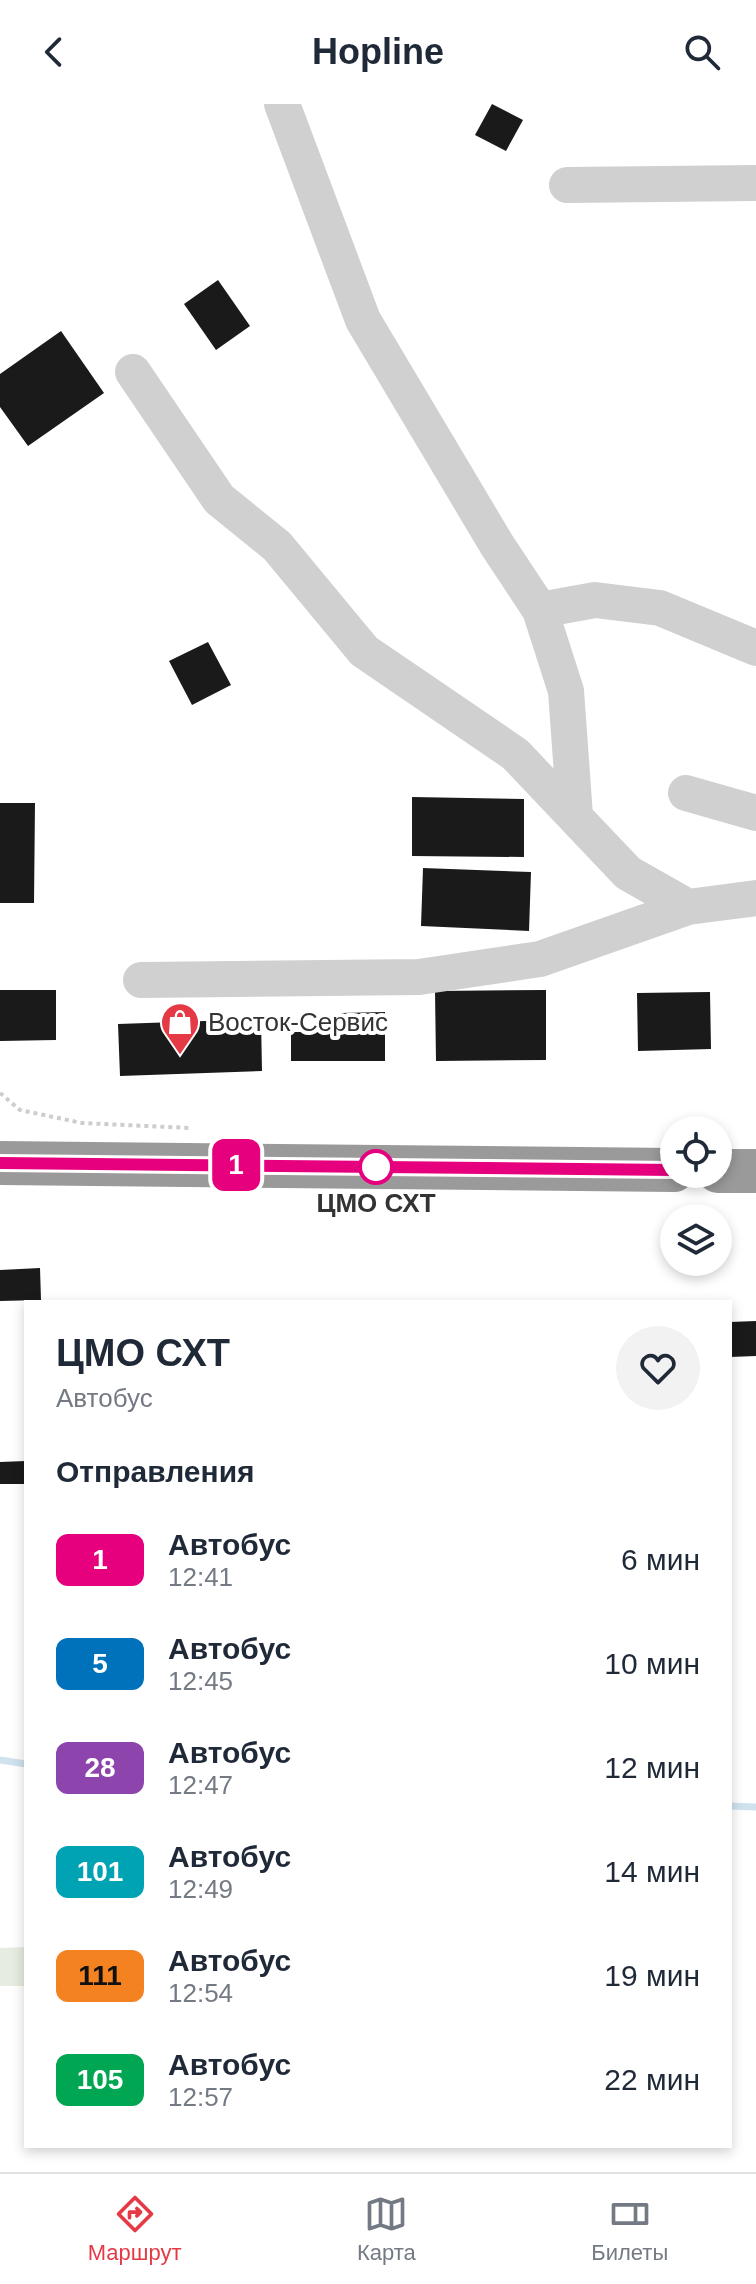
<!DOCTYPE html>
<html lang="ru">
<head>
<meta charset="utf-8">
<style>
  :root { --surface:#fff; --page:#f2f2f3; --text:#1f2937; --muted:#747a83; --line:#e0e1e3; --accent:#e63946 }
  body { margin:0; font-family:Helvetica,sans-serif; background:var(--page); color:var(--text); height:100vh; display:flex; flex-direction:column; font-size:30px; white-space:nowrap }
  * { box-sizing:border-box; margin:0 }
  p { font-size:26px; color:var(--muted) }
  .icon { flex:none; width:44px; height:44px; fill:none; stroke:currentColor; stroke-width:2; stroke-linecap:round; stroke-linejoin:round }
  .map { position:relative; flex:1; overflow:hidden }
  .sheet { position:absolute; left:24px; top:1196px; width:708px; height:848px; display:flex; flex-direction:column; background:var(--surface); border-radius:0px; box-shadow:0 4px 12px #0003 }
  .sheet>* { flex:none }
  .badge { padding:0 16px; border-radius:12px; font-size:28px; line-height:52px }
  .buttons { position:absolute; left:660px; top:1012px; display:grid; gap:16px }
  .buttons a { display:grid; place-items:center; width:72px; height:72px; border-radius:50%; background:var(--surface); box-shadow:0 4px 12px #0003; font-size:40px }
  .map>.badge { position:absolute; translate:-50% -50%; box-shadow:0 0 0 4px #fff }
  h2 { padding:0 32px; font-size:30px; line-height:72px }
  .round { display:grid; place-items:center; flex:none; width:84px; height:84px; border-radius:42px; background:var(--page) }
  .headline { display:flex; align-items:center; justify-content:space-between; height:136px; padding:0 32px }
  h1 { font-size:38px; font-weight:600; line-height:60px }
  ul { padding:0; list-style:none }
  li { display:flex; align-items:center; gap:24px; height:104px; padding:0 32px }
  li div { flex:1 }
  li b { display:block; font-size:30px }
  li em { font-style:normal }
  li .badge { min-width:88px; font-weight:700; text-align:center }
  header { display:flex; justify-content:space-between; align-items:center; height:104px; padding:0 32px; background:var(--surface); font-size:36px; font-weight:600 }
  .tab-bar { display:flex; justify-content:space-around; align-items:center; height:112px; border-top:2px solid var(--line); background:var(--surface); font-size:22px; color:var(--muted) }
  .tab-bar a { display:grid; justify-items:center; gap:4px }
  .tab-bar .on { color:var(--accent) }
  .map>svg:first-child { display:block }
  .green { fill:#e6ecdf }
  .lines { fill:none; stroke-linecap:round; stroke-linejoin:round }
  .stream { stroke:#cfe2ee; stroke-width:7 }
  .building { fill:#1a1a1a }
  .path { stroke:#cdcdcd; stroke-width:4; stroke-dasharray:4 4; stroke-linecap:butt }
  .minor { stroke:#d0d0d0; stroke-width:36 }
  .highway { stroke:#9a9a9a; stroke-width:44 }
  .line-casing { stroke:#fff; stroke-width:18 }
  .line { stroke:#e6007e; stroke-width:12 }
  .stop-dot { fill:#fff; stroke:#e6007e; stroke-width:4 }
  .labels { text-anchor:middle; stroke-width:8; stroke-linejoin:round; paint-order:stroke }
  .poi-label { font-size:26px; fill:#333; stroke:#fff; text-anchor:start }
  .stop-label { font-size:26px; font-weight:bold; fill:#333; stroke:#fff }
</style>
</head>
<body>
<header><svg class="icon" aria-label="back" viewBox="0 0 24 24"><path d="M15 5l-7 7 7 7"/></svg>Hopline<svg class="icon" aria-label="search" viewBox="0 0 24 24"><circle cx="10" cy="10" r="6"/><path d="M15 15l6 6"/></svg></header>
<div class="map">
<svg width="756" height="2068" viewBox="0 0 756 2068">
  <rect width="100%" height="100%" fill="#fff"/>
  <path class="green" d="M26,1843V1882H0V1844Z"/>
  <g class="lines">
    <path class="stream" d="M0,1656L26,1660
      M730,1702L756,1703"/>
  </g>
  <path class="building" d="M492,0L523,16L506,47L475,31Z
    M218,176L250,222L216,246L184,200Z
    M61,227L104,289L28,342L0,303V270Z
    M208,538L231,581L192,601L169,557Z
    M412,693L524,695V753L412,752Z
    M0,699H35L34,799H0Z
    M423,764L531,768L529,827L421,822Z
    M0,886H56V936L0,937Z
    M546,886V956L436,957L435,887Z
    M710,888L711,945L638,947L637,889Z
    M385,908V957H291V928H341V909Z
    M261,915L262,967L120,972L118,920Z
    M40,1164L41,1196L0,1197V1166Z
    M756,1217V1252L730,1253V1218Z
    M26,1357V1380H0V1358Z"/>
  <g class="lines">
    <path class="path" d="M0,989L20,1006L82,1019L190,1024"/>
    <path class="minor" d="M282,0L363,216L497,441L540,506L566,587L575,712
      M567,81L756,79
      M133,268L219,395L277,442L364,547L515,650L628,769L688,803L756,794
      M540,506L595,496L660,504L756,544
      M686,689L756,709
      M141,876L419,873L540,855L688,803"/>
    <path class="highway" d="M0,1059L674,1066
      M718,1067H756"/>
  </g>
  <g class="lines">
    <g class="line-casing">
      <path id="line" d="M0,1059L674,1066"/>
    </g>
    <use href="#line" class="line"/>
  </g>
  <defs>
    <g id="shop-pin" transform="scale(2)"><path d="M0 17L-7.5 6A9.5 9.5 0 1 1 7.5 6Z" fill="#e63946" stroke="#fff"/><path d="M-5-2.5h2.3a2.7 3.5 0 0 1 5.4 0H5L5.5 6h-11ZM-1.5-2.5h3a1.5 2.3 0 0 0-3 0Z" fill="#fff"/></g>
  </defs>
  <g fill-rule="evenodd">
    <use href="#shop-pin" x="180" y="918"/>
  </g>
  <circle class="stop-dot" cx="376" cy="1063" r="16"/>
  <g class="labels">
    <g class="poi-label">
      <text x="208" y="927">Восток-Сервис</text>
    </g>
    <g class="stop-label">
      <text x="376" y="1108">ЦМО СХТ</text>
    </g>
  </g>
</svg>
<div class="buttons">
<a><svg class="icon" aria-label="locate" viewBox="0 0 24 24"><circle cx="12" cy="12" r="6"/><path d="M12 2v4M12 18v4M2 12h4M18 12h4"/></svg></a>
<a><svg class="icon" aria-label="layers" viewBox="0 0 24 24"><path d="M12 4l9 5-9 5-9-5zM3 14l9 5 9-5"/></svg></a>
</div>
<b class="badge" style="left:236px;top:1061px;background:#e6007e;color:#fff">1</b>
<section class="sheet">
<div class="headline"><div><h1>ЦМО СХТ</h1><p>Автобус</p></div><a class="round"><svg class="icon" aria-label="heart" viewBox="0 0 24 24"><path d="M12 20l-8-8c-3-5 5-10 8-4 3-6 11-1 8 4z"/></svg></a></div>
<h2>Отправления</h2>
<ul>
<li><span class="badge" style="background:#e6007e;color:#fff">1</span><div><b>Автобус</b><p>12:41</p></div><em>6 мин</em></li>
<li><span class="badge" style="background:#0072bc;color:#fff">5</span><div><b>Автобус</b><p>12:45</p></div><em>10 мин</em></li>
<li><span class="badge" style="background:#8e44ad;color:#fff">28</span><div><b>Автобус</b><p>12:47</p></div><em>12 мин</em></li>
<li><span class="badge" style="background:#00a3b4;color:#fff">101</span><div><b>Автобус</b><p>12:49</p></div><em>14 мин</em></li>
<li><span class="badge" style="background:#f58220;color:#111">111</span><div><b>Автобус</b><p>12:54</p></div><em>19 мин</em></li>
<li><span class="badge" style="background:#00a651;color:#fff">105</span><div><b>Автобус</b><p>12:57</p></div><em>22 мин</em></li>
</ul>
</section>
</div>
<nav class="tab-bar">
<a class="on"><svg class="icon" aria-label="directions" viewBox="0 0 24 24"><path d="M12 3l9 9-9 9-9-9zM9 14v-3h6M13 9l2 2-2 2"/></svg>Маршрут</a>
<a><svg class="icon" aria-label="map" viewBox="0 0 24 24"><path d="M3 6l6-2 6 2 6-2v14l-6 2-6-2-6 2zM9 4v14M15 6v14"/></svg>Карта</a>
<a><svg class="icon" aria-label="tickets" viewBox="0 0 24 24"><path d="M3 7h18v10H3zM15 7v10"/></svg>Билеты</a>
</nav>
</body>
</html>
